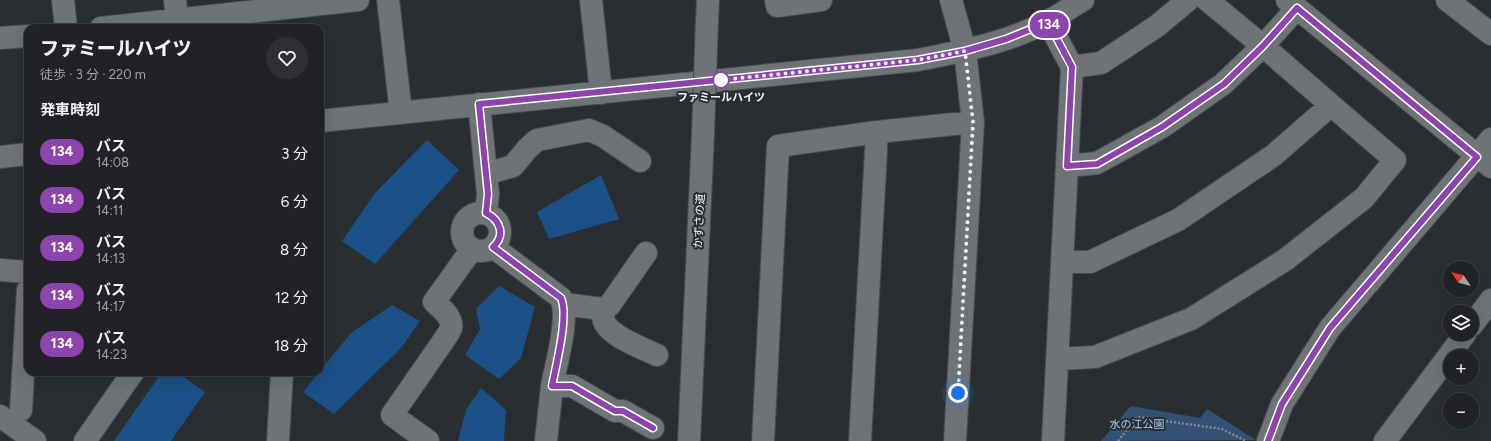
<!DOCTYPE html>
<html lang="ja">
<head>
<meta charset="utf-8">
<style>
  :root { --surface:#202225; --page:#2d2f32; --text:#f1f3f6; --muted:#a2a4a7; --line:#3d3f42 }
  body { margin:0; font-family:Figtree,"Noto Sans JP",sans-serif; background:var(--page); color:var(--text); height:100vh; display:flex; flex-direction:column; font-size:15px; white-space:nowrap }
  * { box-sizing:border-box; margin:0 }
  p { font-size:13px; color:var(--muted) }
  .icon { flex:none; width:22px; height:22px; fill:none; stroke:currentColor; stroke-width:2; stroke-linecap:round; stroke-linejoin:round }
  .map { position:relative; flex:1; overflow:hidden }
  .panel { position:absolute; left:24px; top:24px; width:300px; height:352px; display:flex; flex-direction:column; background:var(--surface); border-radius:12px; box-shadow:0 4px 16px #0002,0 0 0 1px var(--line) }
  .panel>* { flex:none }
  .badge { padding:0 8px; border-radius:13px; font-size:14px; line-height:26px }
  .needle { width:26px; rotate:305deg }
  .controls { position:absolute; left:1443px; top:261px; display:grid; gap:8px }
  .controls a { display:grid; place-items:center; width:36px; height:36px; border-radius:50%; background:var(--surface); box-shadow:0 4px 16px #0002,0 0 0 1px var(--line); font-size:20px }
  .you { position:absolute; width:20px; height:20px; margin:-10px; border:3px solid #fff; border-radius:50%; background:#1a73e8; box-shadow:0 0 0 6px #1a73e833 }
  .map>.badge { position:absolute; translate:-50% -50%; box-shadow:0 0 0 2px #fff }
  h2 { padding:0 16px; font-size:15px; line-height:36px }
  .round { display:grid; place-items:center; flex:none; width:42px; height:42px; border-radius:21px; background:var(--page) }
  .overview { display:flex; align-items:center; justify-content:space-between; height:68px; padding:0 16px }
  h1 { font-size:19px; font-weight:800; line-height:30px }
  ul { padding:0; list-style:none }
  li { display:flex; align-items:center; gap:12px; height:48px; padding:0 16px }
  li div { flex:1 }
  li b { display:block; font-size:15px }
  li em { font-style:normal }
  li .badge { min-width:44px; font-weight:700; text-align:center }
  .map>svg:first-child { display:block }
  .green { fill:#325275 }
  .building { fill:#1b5187 }
  .lines { fill:none; stroke-linecap:round; stroke-linejoin:round }
  .minor-casing { stroke:#4a4c4e; stroke-width:24 }
  .path { stroke:#86888b; stroke-width:2.5; stroke-dasharray:2 2; stroke-linecap:butt }
  .minor { stroke:#707376; stroke-width:22 }
  .minor-bridge-casing { stroke:#4a4c4e; stroke-width:24; stroke-linecap:butt }
  .minor-bridge { stroke:#707376; stroke-width:22 }
  .line-casing { stroke:#fff; stroke-width:9 }
  .line { stroke:#8e44ad; stroke-width:6 }
  .walk { stroke:#f3f5f7; stroke-width:4; stroke-dasharray:0 7.2 }
  .stop-dot { fill:#fff; stroke:#8e44ad; stroke-width:2 }
  .labels { text-anchor:middle; stroke-width:4; stroke-linejoin:round; paint-order:stroke }
  .stop-label { font-size:11px; font-weight:bold; fill:#f3f5f7; stroke:#2b2e31 }
  .street-label { font-size:11px; fill:#f3f5f7; stroke:#2b2e31 }
  .park-label { font-size:11px; fill:#a0cafa; stroke:#2b2e31 }
</style>
</head>
<body>
<div class="map">
<svg width="1491" height="441" viewBox="0 0 1491 441">
  <rect width="100%" height="100%" fill="#2b2e31"/>
  <path class="green" d="M1131,406L1200,418L1207,409L1256,440L1101,441Z"/>
  <path class="building" d="M427,140L459,170L375,264L342,241L375,193Z
    M601,175L619,219L549,239L537,212Z
    M499,286L535,307L521,358L499,379L465,355L480,329L476,309Z
    M392,305L420,321L402,347L334,414L303,392L351,333Z
    M162,372H176L205,392L171,441H114Z
    M481,388L506,410L504,441H458L466,410Z"/>
  <g class="lines">
    <g class="minor-casing">
      <path id="minor" d="M63,0L66,28
        M175,0L177,20
        M388,0L401,113
        M591,0L601,93
        M776,0L777,6L821,0
        M951,0L965,51L973,122L955,441
        M1207,0L1263,46L1297,8
        M1287,0L1491,167
        M1447,0L1491,34
        M707,20L708,0
        M1048,22L1072,67L1101,63L1157,26L1188,0
        M101,28L358,0
        M0,38L28,36
        M479,104L488,194L486,213
        M320,121L918,60C962,51 1008,43 1048,21C1060,15 1071,7 1083,0
        M0,157L28,154
        M1067,166L1097,163L1162,127L1223,84L1263,46L1331,105
        M486,174L513,166L528,148L537,140L589,130L603,136L640,161
        M462 232a19 19 0 1 1 38 0a19 19 0 1 1-38 0Z
        M493,247L561,298C570,317 556,364 552,386C550,404 548,423 546,441
        M0,270L28,272
        M564,304L602,309L609,306L646,253
        M602,309C603,312 603,317 604,321C609,336 644,349 657,355
        M1472,325L1491,300
        M1057,359L1095,357L1191,319L1285,260L1364,198L1395,160L1331,105L1274,155L1178,220L1090,262H1062
        M552,386H572L615,411H623L653,428
        M21,410L28,290
        M0,416L35,441
        M85,441L133,372
        M278,441L282,372
        M428,441L392,415L446,337C448,334 450,331 451,328C453,317 441,308 434,302L472,249
        M689,441L703,134
        M763,441L778,146L877,132
        M860,441L877,132L973,122
        M1053,441L1072,67
        M1268,441L1282,404L1330,328L1491,139
        M1385,441L1465,334"/>
    </g>
    <path class="path" d="M1118,441L1137,417L1222,429L1246,441"/>
    <use href="#minor" class="minor"/>
    <g class="minor-bridge-casing">
      <path id="minor-bridge" d="M703,134L707,20"/>
    </g>
    <use href="#minor-bridge" class="minor-bridge"/>
  </g>
  <g class="lines">
    <g class="line-casing">
      <path id="line" d="M653,428L623,411H615L572,386H552C556,365 569,316 561,298L493,247C506,235 500,220 486,213L488,194L479,104L918,60L965,51L1006,39L1048,22L1072,67L1067,166L1097,164L1162,127L1224,84L1263,46L1297,8L1477,157L1330,328L1282,404L1268,441"/>
    </g>
    <use href="#line" class="line"/>
    <path class="walk" d="M721,80L918,60L965,51L973,122L958,393"/>
  </g>
  <circle class="stop-dot" cx="721" cy="80" r="8"/>
  <g class="labels">
    <g class="stop-label">
      <text x="721" y="101">ファミールハイツ</text>
    </g>
    <g class="street-label">
      <text transform="translate(699 221) rotate(-87)" y="4">かずさの道</text>
    </g>
    <g class="park-label">
      <text x="1137" y="428">水の江公園</text>
    </g>
  </g>
</svg>
<div class="controls">
<a><svg class="needle" viewBox="-14 -14 28 28"><path d="M0-13l5 13h-10z" fill="#e53935"/><path d="M0 13l5-13h-10z" fill="#a2a4a7"/></svg></a>
<a><svg class="icon" aria-label="layers" viewBox="0 0 24 24"><path d="M12 4l9 5-9 5-9-5zM3 14l9 5 9-5"/></svg></a>
<a>+</a>
<a>−</a>
</div>
<div class="you" style="left:958px;top:393px"></div>
<b class="badge" style="left:1049px;top:25px;background:#8e44ad;color:#fff">134</b>
<section class="panel">
<div class="overview"><div><h1>ファミールハイツ</h1><p>徒歩 · 3 分 · 220 m</p></div><a class="round"><svg class="icon" aria-label="heart" viewBox="0 0 24 24"><path d="M12 20l-8-8c-3-5 5-10 8-4 3-6 11-1 8 4z"/></svg></a></div>
<h2>発車時刻</h2>
<ul>
<li><span class="badge" style="background:#8e44ad;color:#fff">134</span><div><b>バス</b><p>14:08</p></div><em>3 分</em></li>
<li><span class="badge" style="background:#8e44ad;color:#fff">134</span><div><b>バス</b><p>14:11</p></div><em>6 分</em></li>
<li><span class="badge" style="background:#8e44ad;color:#fff">134</span><div><b>バス</b><p>14:13</p></div><em>8 分</em></li>
<li><span class="badge" style="background:#8e44ad;color:#fff">134</span><div><b>バス</b><p>14:17</p></div><em>12 分</em></li>
<li><span class="badge" style="background:#8e44ad;color:#fff">134</span><div><b>バス</b><p>14:23</p></div><em>18 分</em></li>
</ul>
</section>
</div>
</body>
</html>
